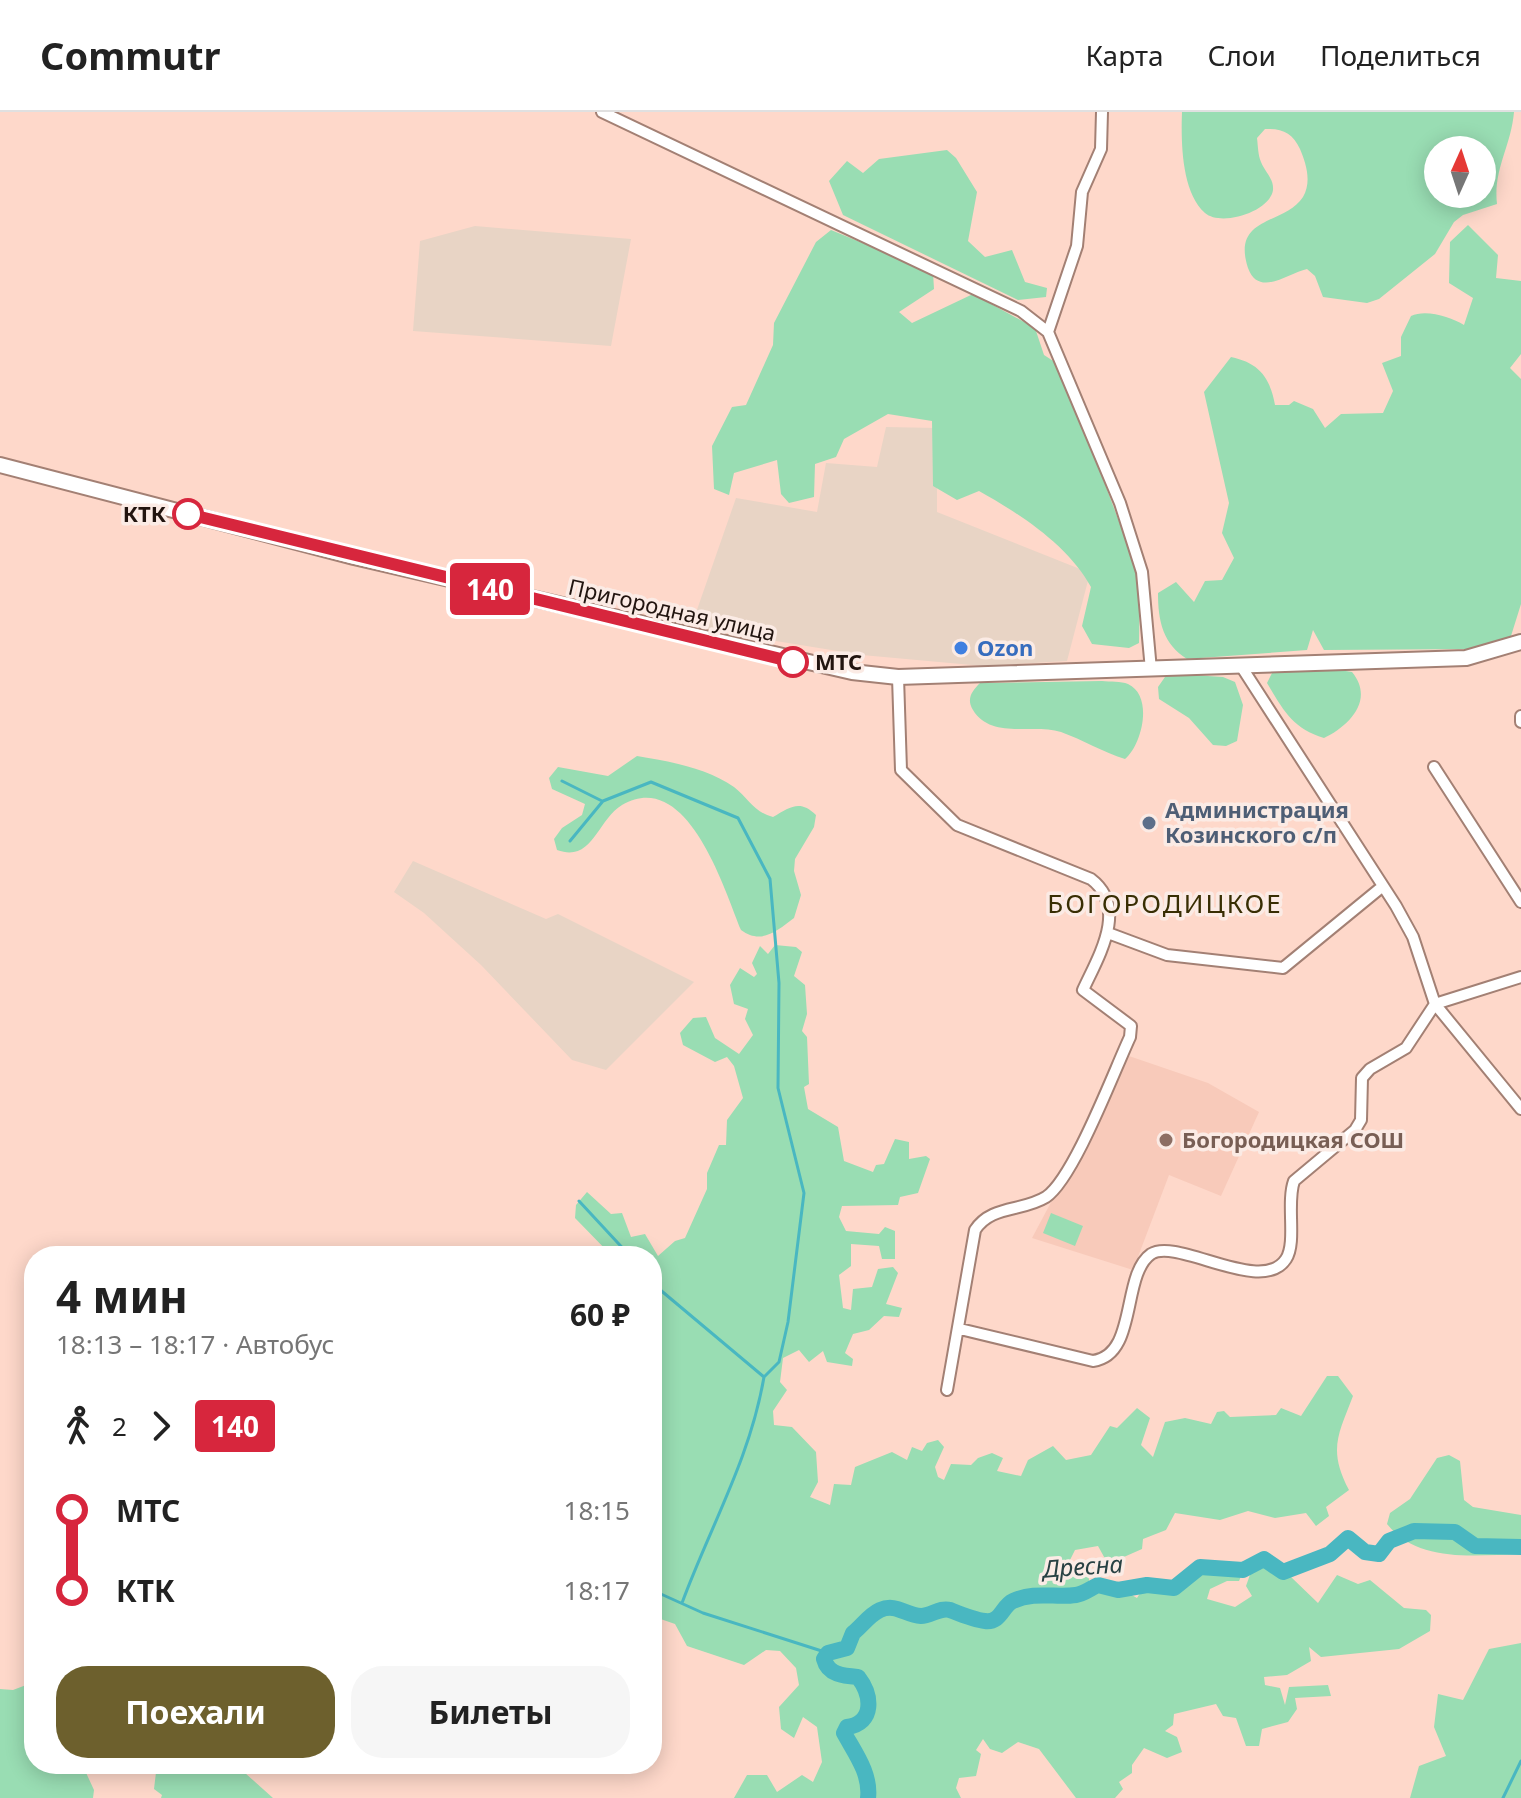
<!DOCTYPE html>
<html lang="ru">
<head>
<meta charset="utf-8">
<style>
  :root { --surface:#fff; --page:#f6f6f6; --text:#222; --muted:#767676; --line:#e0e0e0; --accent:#6d602d }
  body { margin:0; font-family:"Noto Sans",sans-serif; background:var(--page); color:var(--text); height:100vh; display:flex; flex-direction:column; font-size:30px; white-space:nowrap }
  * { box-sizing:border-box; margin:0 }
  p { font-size:26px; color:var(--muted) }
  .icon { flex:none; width:44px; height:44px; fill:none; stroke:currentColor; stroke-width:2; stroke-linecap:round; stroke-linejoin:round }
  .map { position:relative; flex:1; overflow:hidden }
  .side { position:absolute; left:24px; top:1134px; width:638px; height:528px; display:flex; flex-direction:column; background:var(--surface); border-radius:32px; box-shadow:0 4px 20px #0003 }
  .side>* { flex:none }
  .badge { padding:0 16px; border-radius:6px; font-size:28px; line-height:52px }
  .needle { width:52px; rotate:3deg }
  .tools { position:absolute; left:1424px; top:24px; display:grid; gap:16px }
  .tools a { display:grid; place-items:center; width:72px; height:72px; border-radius:50%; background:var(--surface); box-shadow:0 4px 20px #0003; font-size:40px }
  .map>.badge { position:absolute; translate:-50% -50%; box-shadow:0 0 0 4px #fff }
  .legs { display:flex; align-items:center; gap:12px; height:88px; padding:0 32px; font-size:26px }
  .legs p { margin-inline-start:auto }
  .summary { display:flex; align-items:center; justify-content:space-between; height:136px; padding:0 32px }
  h1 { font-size:44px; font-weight:700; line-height:60px }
  .button { display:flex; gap:16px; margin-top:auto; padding:16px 32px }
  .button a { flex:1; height:92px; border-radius:32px; background:var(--accent); color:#fff; font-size:32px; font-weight:700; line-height:92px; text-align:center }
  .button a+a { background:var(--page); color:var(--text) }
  ul { padding:0 32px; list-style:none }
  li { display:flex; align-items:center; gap:28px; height:80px; font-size:30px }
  li i { display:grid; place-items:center; width:12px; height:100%; margin:0 10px; background:currentColor }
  li i::after { content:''; width:20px; height:20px; margin:-10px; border:6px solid; border-radius:50%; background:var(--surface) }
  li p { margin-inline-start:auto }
  li:first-child i { background:linear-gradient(#0000 50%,currentColor 0) }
  li:last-child i { background:linear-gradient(currentColor 50%,#0000 0) }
  header { display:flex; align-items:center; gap:48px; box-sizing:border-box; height:112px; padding:0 40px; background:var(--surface); border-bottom:2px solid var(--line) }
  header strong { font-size:38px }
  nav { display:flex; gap:44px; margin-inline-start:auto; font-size:28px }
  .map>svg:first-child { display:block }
  .built { fill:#f8caba }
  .industrial { fill:#e8d4c5 }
  .green { fill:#99ddb3; fill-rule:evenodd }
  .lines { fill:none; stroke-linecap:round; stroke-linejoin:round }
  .stream { stroke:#49b7c1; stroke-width:3 }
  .river { stroke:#49b7c1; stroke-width:16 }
  .street-casing { stroke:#a38074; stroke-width:14 }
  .secondary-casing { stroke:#a38074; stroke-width:18 }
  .street { stroke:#fff; stroke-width:10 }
  .secondary { stroke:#fff; stroke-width:14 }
  .line-1-casing { stroke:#fff; stroke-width:18 }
  .line-1 { stroke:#d7263d; stroke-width:12 }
  .stop-1-dot { fill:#fff; stroke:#d7263d; stroke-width:4 }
  .shop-dot { fill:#3f7fe0; stroke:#fbebe5; stroke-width:3 }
  .service-dot { fill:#5c6f8a; stroke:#fbebe5; stroke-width:3 }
  .education-dot { fill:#8d6e63; stroke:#fbebe5; stroke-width:3 }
  .labels { text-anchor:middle; stroke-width:7; stroke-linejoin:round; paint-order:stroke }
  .stop-label { font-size:22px; font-weight:bold; fill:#21140f; stroke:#fbebe5; text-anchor:end }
  .street-label { font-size:22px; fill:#21140f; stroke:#fbebe5 }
  .shop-label { font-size:22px; font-weight:bold; fill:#366cbe; stroke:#fbebe5; text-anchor:start }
  .service-label { font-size:22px; font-weight:bold; fill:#4e5e75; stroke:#fbebe5; text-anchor:start }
  .education-label { font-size:22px; font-weight:bold; fill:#785e54; stroke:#fbebe5; text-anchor:start }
  .water-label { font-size:24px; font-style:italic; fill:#284143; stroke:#fbebe5 }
  .quarter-label { font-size:26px; letter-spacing:2px; fill:#382e03; stroke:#fbebe5 }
</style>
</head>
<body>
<header>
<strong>Commutr</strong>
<nav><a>Карта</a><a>Слои</a><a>Поделиться</a></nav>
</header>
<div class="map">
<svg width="1521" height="1686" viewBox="0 0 1521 1686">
  <rect width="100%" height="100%" fill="#fed8ca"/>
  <path class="built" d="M1129,944L1208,971L1259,1000L1221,1084L1169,1063L1133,1158L1032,1126Z"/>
  <path class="industrial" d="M475,114L631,127L611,234L413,219L420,129Z
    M886,315L937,316V400L1090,461L1067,549L983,554L862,543L691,515L736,386L817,400L826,351L877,355Z
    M413,749L546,807L558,802L694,870L606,958L572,948L481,853L424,801L394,780Z"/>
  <path class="green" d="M1182,0H1514C1511,35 1493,57 1497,92L1463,103L1454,110L1435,142L1379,187L1367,191L1323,185L1315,164L1307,157C1288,161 1259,186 1248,156C1231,104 1285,113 1303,85C1312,70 1306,51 1300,37C1293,21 1282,16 1265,17L1257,26C1258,34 1258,43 1261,50C1265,60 1274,67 1273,78C1270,100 1221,115 1205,101C1181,80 1181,28 1182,0ZM1438,38H1482V82H1438Z
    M947,38L956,46L977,80L968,129L985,145L1012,138L1025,170L1047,176L1046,185L1018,188L843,103L829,69L847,49L863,61L879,47Z
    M1468,113L1498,143L1496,166L1521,169V242L1510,256L1521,267V492L1511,524L1472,537L1324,538L1313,518L1307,538L1187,547C1163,532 1158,509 1158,481L1176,470L1194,490L1205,469L1222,468L1234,446L1222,421L1229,391L1204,280L1231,245C1259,251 1270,265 1275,293H1289L1294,289L1313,297L1325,316L1341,302L1383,301L1393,279L1382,251L1401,244V225L1411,204C1426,197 1451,205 1464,213L1473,186L1449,171L1450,130Z
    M831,118L933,160L934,177L899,200L912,211L973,182L1035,216L1044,243L1061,254L1140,466L1139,531L1129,536L1092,532L1082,514L1091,475C1068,433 1020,402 979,379L957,388L933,374L932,309L888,302L844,327L836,345L815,352L814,385L789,391L781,382L777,348L734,361L729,383L714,377L712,334L732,295L746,293L773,233L774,211L816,130Z
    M1327,556L1352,560C1375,588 1349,614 1324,626C1293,617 1283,598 1267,571L1272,561Z
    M1177,562L1223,565L1235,570L1243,593L1237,629L1226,634L1213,633L1189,606L1159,587L1158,575L1165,565Z
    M1102,569C1110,570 1121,569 1128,572C1154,584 1142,633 1125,647C1103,640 1083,628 1061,620C1034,611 991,628 973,598C966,587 972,579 980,571Z
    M637,644C668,649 707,656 734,675C748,686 755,701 773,705C790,695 800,687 816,703L814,715L795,747L794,759L801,783L794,806C777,819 761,833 741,818C724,776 687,655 622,693C597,708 593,751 557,738L554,727L562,716L582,703L585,692L552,677L549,666L558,655L608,664Z
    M775,833L796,835L802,840L794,864L805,873L807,902L802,919L807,925L809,972L804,975L808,997L838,1015L844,1049L873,1060L876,1053L884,1052L895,1027L909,1030V1047L926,1044L930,1047L918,1081L900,1085L898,1093L842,1094L839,1105L846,1119L879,1122L885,1115L895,1119V1147H882L879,1134L851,1132V1154L839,1163L843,1196L851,1198L853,1177L872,1175L878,1157L893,1155L898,1161L886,1192L902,1196L899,1205L884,1204L869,1218L853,1222L845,1241L853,1247L852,1254L827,1250L823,1239L809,1250L799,1238L783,1246L780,1270L787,1278L773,1299L774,1313L792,1315L816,1340L818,1370L810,1385L830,1393L834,1372L851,1373L855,1355L892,1340L907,1348L912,1335L922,1339L927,1331L938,1328L944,1335L935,1355L938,1365L944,1368L951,1352L971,1353L978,1346L992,1341L1003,1346L997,1359L1021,1364L1028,1348L1053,1334L1066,1348L1091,1343L1110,1314L1117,1316L1137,1296L1150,1306L1141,1333L1153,1345L1165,1310L1185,1306L1211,1312L1217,1300L1224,1299L1230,1305L1276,1303L1281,1296L1301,1304L1327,1264H1338L1353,1284C1338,1323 1328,1338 1349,1378L1326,1395L1329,1404L1316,1414L1306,1401L1275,1406L1248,1399L1220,1408L1175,1401L1166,1418L1143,1427L1142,1437L1108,1452L1098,1434L1075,1438L1069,1450L1087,1459L1090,1472H1112L1137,1486L1144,1475L1165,1482L1193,1459L1212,1457L1217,1462L1235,1454L1243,1460L1239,1469H1227L1210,1477L1207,1487L1235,1495L1252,1484L1246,1474L1252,1457L1267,1450L1291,1465L1318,1491L1337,1463L1358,1472L1370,1468L1404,1496L1426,1498L1431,1503L1430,1519L1399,1537L1321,1545L1309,1535L1311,1549L1287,1563L1264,1565L1265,1573L1280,1576L1285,1593L1289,1575L1328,1573L1331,1584L1295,1586L1297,1597L1288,1610L1262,1617L1259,1634H1246L1236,1606L1223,1604L1216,1592L1174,1602L1173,1613L1165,1619L1177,1625L1182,1640L1167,1646L1144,1636L1132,1653V1661L1119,1670L1123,1677L1115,1686H1076L1039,1637L1018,1630L1002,1641L990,1637L983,1627L976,1638L981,1642L976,1664L959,1666L956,1676L961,1686H734L747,1663H767L777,1680L802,1663L813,1670L822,1650L817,1615L803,1605L794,1626L781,1617L779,1595L799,1573L796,1556L780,1539L766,1538L744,1553L687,1534L675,1512L652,1504V1144H612L575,1106L576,1093L587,1080L611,1102L622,1101L631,1125L645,1122L658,1144L675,1129L685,1126L707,1077V1061L719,1033H726L727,1008L743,986L734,954L727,945L715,950L683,933L680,921L693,906L706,905L715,926L739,942L753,923L745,907L748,897L734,892L730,873L740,856L754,865L757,862L752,851L760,834L768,842Z
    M1051,1101L1083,1114L1075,1134L1043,1121Z
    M1449,1343L1460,1349L1464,1388L1473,1395L1521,1403V1442C1476,1443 1419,1452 1387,1412L1390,1401L1410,1387L1437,1346Z
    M1521,1531V1686H1410L1419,1654L1446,1644L1434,1615L1438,1582L1463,1588L1489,1537Z
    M34,1570V1652H82L94,1678L93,1686H0V1577L13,1578Z
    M157,1652H244L245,1661L273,1686H161L162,1683L154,1677Z"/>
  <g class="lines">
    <path class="stream" d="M562,669L602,689
      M570,729L603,689L651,670L738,706L770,767L779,871L778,976L804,1081L788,1210L779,1250L764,1265
      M579,1089L630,1144
      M255,1139L265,1144
      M652,1171L764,1265C750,1347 710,1415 682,1491
      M652,1478L703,1501L828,1541
      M1503,1686L1521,1649"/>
    <path class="river" d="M868,1686C871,1662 855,1641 844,1621L847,1615C875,1611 872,1583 858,1565C844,1564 828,1563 824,1547L828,1541L847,1536L853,1521C862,1514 869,1503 880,1498C896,1491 905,1503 921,1504C931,1504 940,1495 950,1498C960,1502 974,1508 985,1509C1001,1511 1002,1494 1013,1489C1035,1479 1055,1486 1076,1483C1084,1482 1091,1476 1098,1473L1118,1478L1147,1473L1174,1476L1200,1455L1243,1458L1264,1447L1283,1460L1330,1442L1348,1426L1365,1440L1379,1442L1389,1429L1414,1419L1455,1420L1475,1434L1521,1435"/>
    <g class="street-casing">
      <path id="street" d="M602,0L1021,199L1048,220L1120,391L1142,460L1151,558
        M1048,220L1077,134L1082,80L1101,37L1102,0
        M1241,554L1396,794L1413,825L1435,892L1521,997
        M898,565L901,658L957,713L1091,767C1129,796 1098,845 1083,878L1131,914L1130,925C1114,959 1074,1066 1046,1085C1022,1100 991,1093 975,1118L947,1278
        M1521,604V610
        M1434,655L1521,790
        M1108,821L1167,843L1283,856L1383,774
        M960,1217L1093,1249C1138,1243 1121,1163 1151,1142C1177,1125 1262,1184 1286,1147C1297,1130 1286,1091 1294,1069L1355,1018L1361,1008L1362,966L1370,957L1406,936L1435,892L1521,865"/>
    </g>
    <g class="secondary-casing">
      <path id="secondary" d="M0,353L354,445L852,560L898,565L1466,546L1521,530"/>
    </g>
    <use href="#street" class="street"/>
    <use href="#secondary" class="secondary"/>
  </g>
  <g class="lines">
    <g class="line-1-casing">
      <path id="line-1" d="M188,402L793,550"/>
    </g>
    <use href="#line-1" class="line-1"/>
  </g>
  <g class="stop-1-dot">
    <circle cx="188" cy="402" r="14"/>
    <circle cx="793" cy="550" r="14"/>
  </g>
  <circle class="shop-dot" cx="961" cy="536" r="8"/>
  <circle class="service-dot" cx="1149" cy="711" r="8"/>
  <circle class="education-dot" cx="1166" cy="1028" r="8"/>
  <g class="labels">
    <g class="stop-label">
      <text x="166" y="410">КТК</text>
      <text x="815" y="558" text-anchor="start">МТС</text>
    </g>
    <g class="street-label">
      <text transform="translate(672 498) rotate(13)" y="8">Пригородная улица</text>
    </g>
    <g class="shop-label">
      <text x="977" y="544">Ozon</text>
    </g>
    <g class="service-label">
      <text x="1165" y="706">Администрация<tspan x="1165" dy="25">Козинского с/п</tspan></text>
    </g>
    <g class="education-label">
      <text x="1182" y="1036">Богородицкая СОШ</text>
    </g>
    <g class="water-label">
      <text transform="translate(1083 1455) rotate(-4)" y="8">Дресна</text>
    </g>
    <g class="quarter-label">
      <text x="1165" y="801">БОГОРОДИЦКОЕ</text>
    </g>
  </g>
</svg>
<div class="tools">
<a><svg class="needle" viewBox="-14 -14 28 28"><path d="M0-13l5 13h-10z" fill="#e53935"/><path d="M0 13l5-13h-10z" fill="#767676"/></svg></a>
</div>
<b class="badge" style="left:490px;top:477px;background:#d7263d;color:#fff">140</b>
<section class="side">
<div class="summary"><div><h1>4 мин</h1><p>18:13 – 18:17 · Автобус</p></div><b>60 ₽</b></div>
<div class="legs"><svg class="icon" aria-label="walk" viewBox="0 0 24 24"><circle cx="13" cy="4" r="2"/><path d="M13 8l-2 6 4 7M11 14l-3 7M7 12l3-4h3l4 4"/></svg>2<svg class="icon" aria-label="forward" viewBox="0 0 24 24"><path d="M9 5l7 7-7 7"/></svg><b class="badge" style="background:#d7263d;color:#fff">140</b></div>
<ul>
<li><i style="color:#d7263d"></i><b>МТС</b><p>18:15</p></li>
<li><i style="color:#d7263d"></i><b>КТК</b><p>18:17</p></li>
</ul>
<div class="button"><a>Поехали</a><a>Билеты</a></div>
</section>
</div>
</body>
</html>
